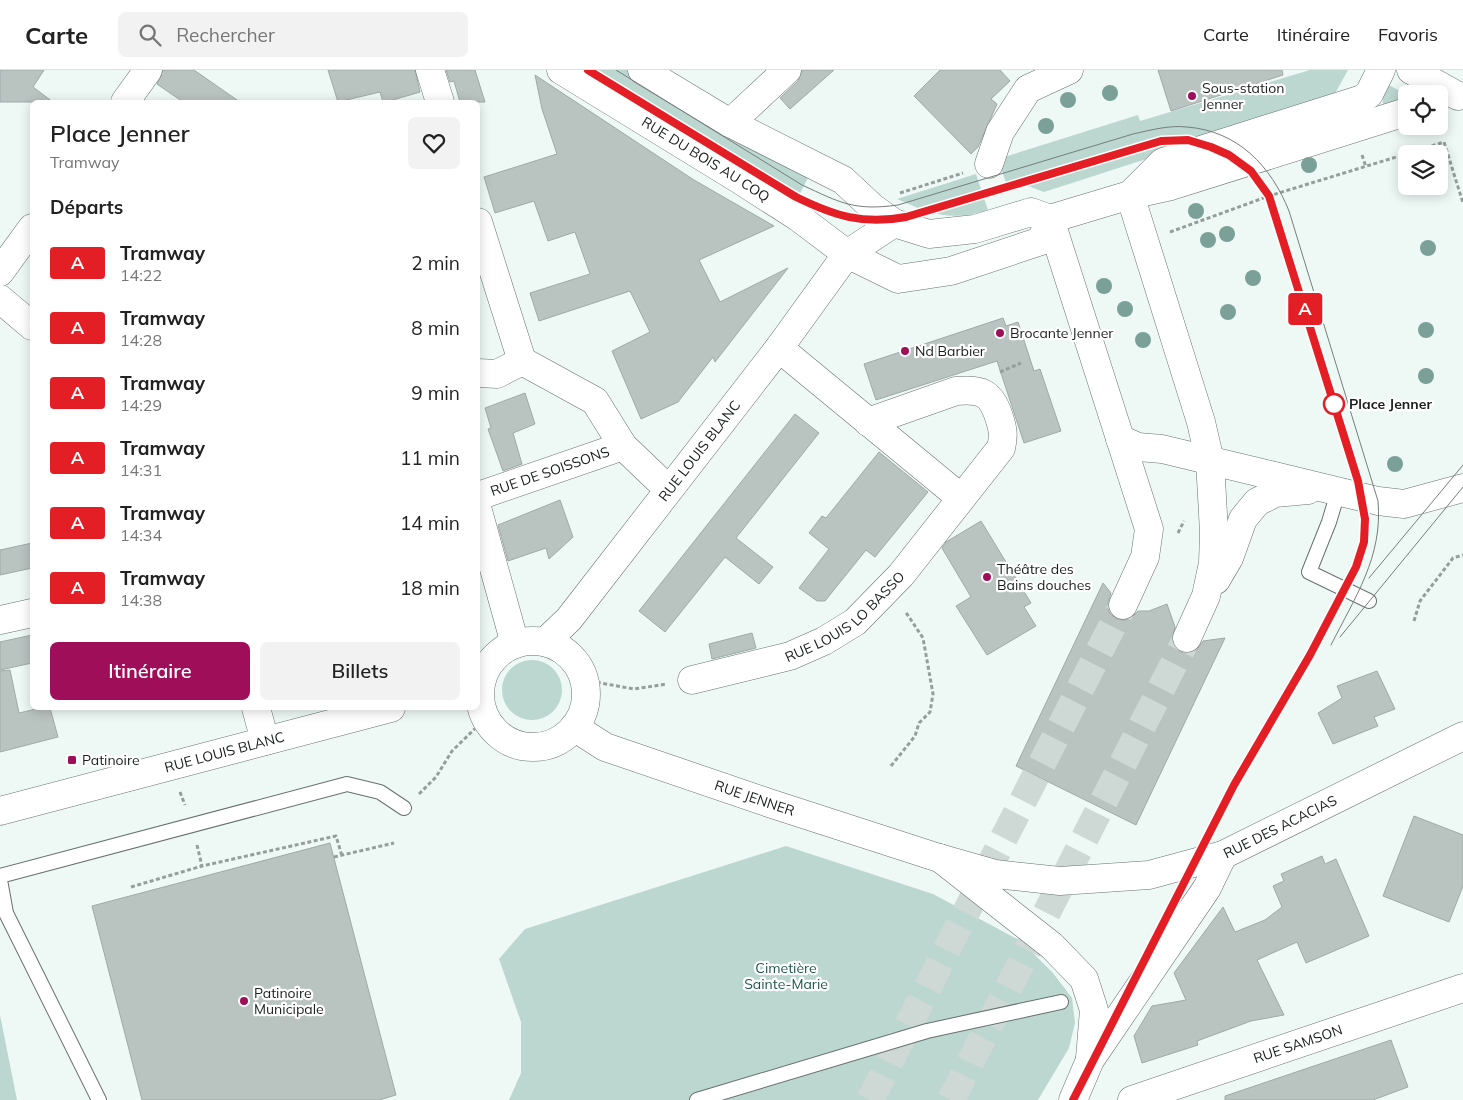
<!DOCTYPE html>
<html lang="fr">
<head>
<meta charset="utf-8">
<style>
  :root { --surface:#fff; --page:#f2f2f2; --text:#222; --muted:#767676; --line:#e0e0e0; --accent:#9f0f59 }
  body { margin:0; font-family:Mulish,sans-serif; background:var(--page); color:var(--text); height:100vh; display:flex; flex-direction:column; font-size:19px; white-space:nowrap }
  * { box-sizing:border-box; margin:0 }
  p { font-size:16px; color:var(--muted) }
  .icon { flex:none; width:28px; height:28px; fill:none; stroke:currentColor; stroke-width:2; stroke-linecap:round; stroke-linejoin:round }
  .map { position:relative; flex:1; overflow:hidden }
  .sheet { position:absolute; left:30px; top:30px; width:450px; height:610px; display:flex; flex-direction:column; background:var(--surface); border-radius:8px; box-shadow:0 2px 12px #0003 }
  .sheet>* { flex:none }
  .badge { padding:0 10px; border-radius:4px; font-size:18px; line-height:32px }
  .buttons { position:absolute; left:1398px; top:15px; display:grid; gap:10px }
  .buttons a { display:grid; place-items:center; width:50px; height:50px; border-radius:8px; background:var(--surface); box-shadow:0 2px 12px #0003; font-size:25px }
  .map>.badge { position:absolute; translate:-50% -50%; box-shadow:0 0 0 2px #fff }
  h2 { padding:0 20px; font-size:19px; line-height:45px }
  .round { display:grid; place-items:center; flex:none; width:52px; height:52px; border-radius:8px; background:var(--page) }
  .overview { display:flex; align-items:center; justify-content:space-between; height:85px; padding:0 20px }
  h1 { font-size:24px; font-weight:600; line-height:38px }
  .button { display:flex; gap:10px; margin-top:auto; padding:10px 20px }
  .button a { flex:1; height:58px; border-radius:8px; background:var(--accent); color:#fff; font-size:20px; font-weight:600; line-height:58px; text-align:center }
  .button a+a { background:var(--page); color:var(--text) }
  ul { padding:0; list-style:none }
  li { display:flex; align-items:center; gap:15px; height:65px; padding:0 20px }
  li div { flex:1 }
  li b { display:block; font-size:19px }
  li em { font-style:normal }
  li .badge { min-width:55px; font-weight:700; text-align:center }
  header { display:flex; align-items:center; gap:30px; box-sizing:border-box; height:70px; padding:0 25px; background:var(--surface); border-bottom:1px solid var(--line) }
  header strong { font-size:24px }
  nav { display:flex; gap:28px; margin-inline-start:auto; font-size:18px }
  .search { width:350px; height:45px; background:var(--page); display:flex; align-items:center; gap:12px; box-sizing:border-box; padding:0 18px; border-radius:8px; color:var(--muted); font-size:19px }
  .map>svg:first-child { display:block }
  .green { fill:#bbd7cf }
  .building { fill:#b9c3c0; stroke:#9faaa7 }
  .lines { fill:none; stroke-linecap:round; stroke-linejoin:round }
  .secondary-tunnel { stroke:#ced8d5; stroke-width:28; stroke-dasharray:28 14; stroke-linecap:butt }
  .lane-casing { stroke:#67716e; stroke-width:16 }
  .street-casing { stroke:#67716e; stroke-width:29 }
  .secondary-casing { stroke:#67716e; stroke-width:29 }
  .path { stroke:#969e9c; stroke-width:3; stroke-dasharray:4 2.5; stroke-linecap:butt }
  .lane { stroke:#fff; stroke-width:14 }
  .street { stroke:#fff; stroke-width:28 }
  .secondary { stroke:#fff; stroke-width:28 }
  .tram { stroke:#767d7b; stroke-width:1 }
  .tree { fill:#7aa098 }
  .line-casing { stroke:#fff; stroke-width:11 }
  .line { stroke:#e41e25; stroke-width:8 }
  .poi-dot { fill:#9f0f59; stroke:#fff; stroke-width:2 }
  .stop-dot { fill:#fff; stroke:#e41e25; stroke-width:2.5 }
  .labels { text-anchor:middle; stroke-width:4.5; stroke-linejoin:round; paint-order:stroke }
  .poi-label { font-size:14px; fill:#1a1e1d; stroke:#fff; text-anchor:start }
  .street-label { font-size:14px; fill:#1a1e1d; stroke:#fff }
  .stop-label { font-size:14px; font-weight:bold; fill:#1a1e1d; stroke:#fff; text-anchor:start }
  .park-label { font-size:14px; fill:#1c574b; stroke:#fff }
</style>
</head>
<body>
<header>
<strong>Carte</strong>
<div class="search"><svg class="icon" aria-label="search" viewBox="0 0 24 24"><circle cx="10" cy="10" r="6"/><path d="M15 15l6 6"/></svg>Rechercher</div>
<nav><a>Carte</a><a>Itinéraire</a><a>Favoris</a></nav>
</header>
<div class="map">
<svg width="1463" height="1030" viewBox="0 0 1463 1030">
  <rect width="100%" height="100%" fill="#eef9f6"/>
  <path class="green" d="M579,0H631L812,100L794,135Z
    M1310,0H1348L1332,29L1044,122L1028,116L1009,122L998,89L1138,45L1140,51Z
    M1383,12L1406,24V32L1383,36Z
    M976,104L988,140C950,152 931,144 897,129Z
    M502 620a30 30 0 1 1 60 0a30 30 0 1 1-60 0Z
    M786,776L933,824L1021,871L1053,903L1072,928L1075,953L1069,978L1038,1030H509L521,1003V952L499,889L525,859Z
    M0,945L17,1030H0Z"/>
  <path class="building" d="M0,0H44L33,17L53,32H0Z
    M163,0H194L240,32H183L157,14Z
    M328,0H415L420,22L386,32H383L380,22L338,32Z
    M446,0H475L485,32H460L454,11L450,12Z
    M802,0H834L790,39L780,28L798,11Z
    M940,0H1000L1010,11L991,29L997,34L978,77L971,84L914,26Z
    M1158,0H1282L1283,5L1171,41Z
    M535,5L694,110L774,156L699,190L720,232L788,198L715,292L713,287L678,332L641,349L612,281L650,262L630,221L539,251L530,223L590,204L575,162L548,171L534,131L495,143L484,107L557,84L542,39Z
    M1003,248L1006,256L1018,252L1034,301L1040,299L1061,361L1024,373L997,291L876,330L864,294Z
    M525,323L535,354L513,363L522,394L503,401L488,359L491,358L485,338Z
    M795,344L819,363L736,468L773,497L759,514L725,487L665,562L639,541Z
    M879,382L928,422L875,487L866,480L825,531H817L799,518L829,479L809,463L822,446L826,448Z
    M560,430L573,467L549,489L546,478L508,491L498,455Z
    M981,451L1031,533L1024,537L1036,556L987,585L956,536L971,527L942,478L946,472Z
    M32,473V498L0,505V480Z
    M1103,513L1111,523L1107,536L1110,544L1117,549L1125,550L1132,547L1138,541H1149L1167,534L1175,557L1172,570L1175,577L1181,582L1188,584L1196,581L1203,571L1225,568L1136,755L1016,696Z
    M752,563L756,578L712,589L709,574Z
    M32,565V593L0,600V572Z
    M10,600L19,643L40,638H50L58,667L0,682V601Z
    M1377,601L1395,639L1374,647L1378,656L1333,674L1318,643L1342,628L1337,616Z
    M1414,746L1463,765V816L1449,852L1383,826Z
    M330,773L396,1025L379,1030H142L92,836Z
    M1322,786L1325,794L1336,789L1369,866L1306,893L1297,872L1257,890L1284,945L1251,951L1197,971L1198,975L1142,993L1134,966L1152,936L1186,930L1174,903L1223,837L1235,862L1265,850L1282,837L1273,816L1284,811L1281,804Z
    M1391,970L1408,1017L1373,1030H1225V1026Z"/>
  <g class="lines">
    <path class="secondary-tunnel" d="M870,1030L1123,535
      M951,1030L1187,568"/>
    <g class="lane-casing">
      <path id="lane" d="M1338,422L1329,452L1309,502L1369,531
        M0,806L347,714L380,722L404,738
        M0,810L6,843L99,1030
        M697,1030L927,961L1061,932"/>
    </g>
    <g class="street-casing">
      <g id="street">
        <path d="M430,0L440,32"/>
        <path d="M1411,0L1458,26"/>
        <path d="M125,32L148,0"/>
        <path d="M730,53L787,0"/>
        <path d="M989,94L1000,62L1028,19L1069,0"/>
        <path d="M1130,125L1163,92L1362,29L1369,24L1381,0"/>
        <path d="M1130,125L1171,116L1406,42"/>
        <path d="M478,152L522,291L595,331L623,376L668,419"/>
        <path d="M0,202L32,158"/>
        <path d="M0,229L32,256"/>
        <path d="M779,278L961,428"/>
        <path d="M478,303L497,304L522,291"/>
        <path id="s1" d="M478,426L623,376"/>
        <path d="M478,441L515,574"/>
        <path d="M0,550L32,543"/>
        <path id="s2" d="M692,610L790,586L824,571L855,552L901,505L1001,378C1004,366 1003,359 999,347C991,322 981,319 956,321L868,352"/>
        <path d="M256,638L265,671"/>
        <path d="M940,788L1052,876L1084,909L1094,940L1090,988"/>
        <path d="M1073,1030L1090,990L1207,818L1223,785"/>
        <path id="s3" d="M1132,1030L1463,918"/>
      </g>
    </g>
    <g class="secondary-casing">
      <g id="secondary">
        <path id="s4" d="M561,0L737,108L798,147L847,184L898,209L951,201L1041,171L1050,149"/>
        <path d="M642,0L730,53L843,110L873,138L894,153L929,164L975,159L1031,142L1050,149"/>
        <path d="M1050,149L1130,125L1201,352L1210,391L1214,462L1213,493L1206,526L1187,568"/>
        <path d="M1050,149L1149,459L1145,487L1123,535"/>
        <path d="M1120,369L1138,377L1162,379L1378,431L1404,434L1463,418"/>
        <path d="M1216,510L1229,488L1243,449L1257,432L1275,423L1308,420"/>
        <circle cx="533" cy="624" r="53"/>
        <path id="s5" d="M545,572L569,549L779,278L847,184L894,153"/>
        <path id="s6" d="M574,657L605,677L769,733L939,788L995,804L1060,811L1149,805L1223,785L1463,666"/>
        <path id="s7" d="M0,741L391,638"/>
      </g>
    </g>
    <path class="path" d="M1407,84L1444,72L1463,133
      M1362,85L1366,97
      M900,123L963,103
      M1170,162L1269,126L1406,84
      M1000,302L1021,293
      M1178,463L1184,451
      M1414,551L1420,531L1453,488L1463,485
      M584,610L634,619L667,614
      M891,696L915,666L919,653L930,642L933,624L923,568L905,541
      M180,722L185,735
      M419,724L436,707L452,681L486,648
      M197,775L202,796
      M334,787L394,773
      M131,817L202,796L336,766L342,786"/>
    <use href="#lane" class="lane"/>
    <use href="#street" class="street"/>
    <use href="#secondary" class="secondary"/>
    <path class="tram" d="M588,0L796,127C834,146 863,155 906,147L1161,71C1220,69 1255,90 1276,146L1358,411C1364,436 1367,459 1361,484L1318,569
      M616,0L802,115C841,133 854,141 898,135L1133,64C1151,60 1169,55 1187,57C1238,61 1271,96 1289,141L1378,431C1383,487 1355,527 1331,575
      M1369,508L1463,395
      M1340,567L1463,417"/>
  </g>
  <g class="tree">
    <circle cx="1110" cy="23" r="8"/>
    <circle cx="1068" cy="30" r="8"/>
    <circle cx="1046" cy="56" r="8"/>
    <circle cx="1309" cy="95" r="8"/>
    <circle cx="1196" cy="141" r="8"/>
    <circle cx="1227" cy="164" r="8"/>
    <circle cx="1208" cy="170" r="8"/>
    <circle cx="1428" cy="178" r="8"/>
    <circle cx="1253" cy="208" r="8"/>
    <circle cx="1104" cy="216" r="8"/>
    <circle cx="1125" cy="239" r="8"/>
    <circle cx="1228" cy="242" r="8"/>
    <circle cx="1426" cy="260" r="8"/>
    <circle cx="1143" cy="270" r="8"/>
    <circle cx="1426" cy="306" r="8"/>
    <circle cx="1395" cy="394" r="8"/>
  </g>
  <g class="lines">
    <g class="line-casing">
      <path id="line" d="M588,0L796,127C835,146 863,155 906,147L1161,71L1188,70L1211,77L1229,85L1251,101L1269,126L1358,411L1365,449L1364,472L1356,497L1310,585L1234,715L1073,1030"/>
    </g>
    <use href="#line" class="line"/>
  </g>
  <g class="poi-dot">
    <circle cx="1192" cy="26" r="5"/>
    <circle cx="1000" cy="263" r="5"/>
    <circle cx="905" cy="281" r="5"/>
    <circle cx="987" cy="507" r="5"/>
    <rect x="67" y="685" width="10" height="10" rx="2.5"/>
    <circle cx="244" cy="931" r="5"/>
  </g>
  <circle class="stop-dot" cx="1334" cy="334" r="10"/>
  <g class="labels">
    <g class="poi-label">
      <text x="1202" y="23">Sous-station<tspan x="1202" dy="16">Jenner</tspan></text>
      <text x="1010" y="268">Brocante Jenner</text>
      <text x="915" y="286">Nd Barbier</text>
      <text x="997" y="504">Théâtre des<tspan x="997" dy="16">Bains douches</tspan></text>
      <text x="82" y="695">Patinoire</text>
      <text x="254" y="928">Patinoire<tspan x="254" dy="16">Municipale</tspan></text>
    </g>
    <g class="street-label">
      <text dy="5" stroke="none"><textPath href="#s4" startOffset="170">RUE DU BOIS AU COQ</textPath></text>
      <text dy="5" stroke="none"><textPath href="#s5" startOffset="246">RUE LOUIS BLANC</textPath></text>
      <text dy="5" stroke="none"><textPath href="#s1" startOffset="76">RUE DE SOISSONS</textPath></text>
      <text dy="5" stroke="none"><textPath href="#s2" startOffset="169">RUE LOUIS LO BASSO</textPath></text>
      <text dy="5" stroke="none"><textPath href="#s7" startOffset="232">RUE LOUIS BLANC</textPath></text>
      <text dy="5" stroke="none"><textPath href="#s6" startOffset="195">RUE JENNER</textPath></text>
      <text dy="5" stroke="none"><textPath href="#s6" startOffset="742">RUE DES ACACIAS</textPath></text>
      <text dy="5" stroke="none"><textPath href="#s3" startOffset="175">RUE SAMSON</textPath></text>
    </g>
    <g class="stop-label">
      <text x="1349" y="339">Place Jenner</text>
    </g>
    <g class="park-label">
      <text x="786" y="903">Cimetière<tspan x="786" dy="16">Sainte-Marie</tspan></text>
    </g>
  </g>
</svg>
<div class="buttons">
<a><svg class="icon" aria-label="locate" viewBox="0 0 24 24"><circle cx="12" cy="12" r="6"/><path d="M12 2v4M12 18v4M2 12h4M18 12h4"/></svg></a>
<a><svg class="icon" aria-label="layers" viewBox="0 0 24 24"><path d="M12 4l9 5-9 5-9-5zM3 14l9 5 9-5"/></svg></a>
</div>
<b class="badge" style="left:1305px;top:239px;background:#e41e25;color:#fff">A</b>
<section class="sheet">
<div class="overview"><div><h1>Place Jenner</h1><p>Tramway</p></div><a class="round"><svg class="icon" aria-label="heart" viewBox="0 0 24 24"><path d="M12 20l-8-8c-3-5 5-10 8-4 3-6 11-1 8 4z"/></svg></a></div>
<h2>Départs</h2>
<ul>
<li><span class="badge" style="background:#e41e25;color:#fff">A</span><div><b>Tramway</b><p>14:22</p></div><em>2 min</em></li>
<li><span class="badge" style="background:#e41e25;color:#fff">A</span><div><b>Tramway</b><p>14:28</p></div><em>8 min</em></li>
<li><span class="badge" style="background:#e41e25;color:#fff">A</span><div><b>Tramway</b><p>14:29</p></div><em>9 min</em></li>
<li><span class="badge" style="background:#e41e25;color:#fff">A</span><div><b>Tramway</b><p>14:31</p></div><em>11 min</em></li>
<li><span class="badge" style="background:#e41e25;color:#fff">A</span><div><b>Tramway</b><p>14:34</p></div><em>14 min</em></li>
<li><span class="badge" style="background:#e41e25;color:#fff">A</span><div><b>Tramway</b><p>14:38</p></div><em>18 min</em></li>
</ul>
<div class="button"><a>Itinéraire</a><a>Billets</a></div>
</section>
</div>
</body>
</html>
